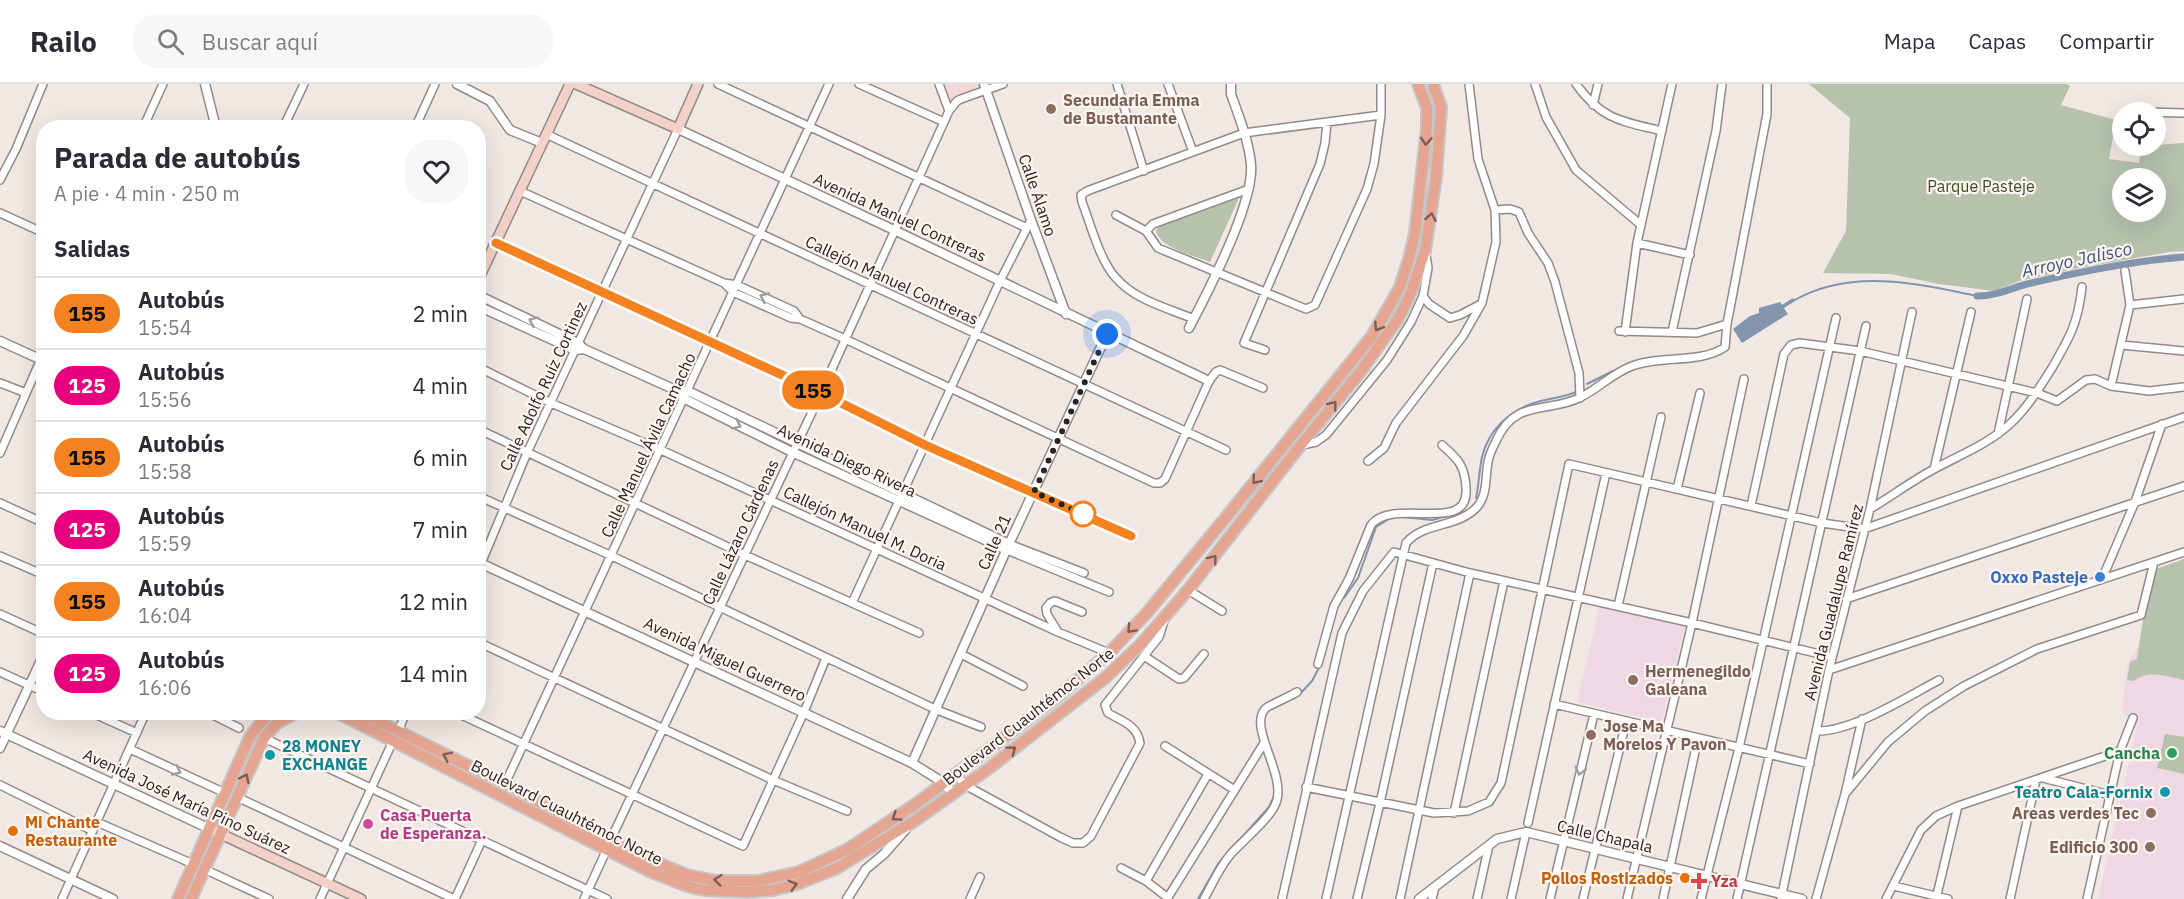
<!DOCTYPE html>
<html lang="es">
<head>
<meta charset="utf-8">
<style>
  :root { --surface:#fff; --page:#f7f7f7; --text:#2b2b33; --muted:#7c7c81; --line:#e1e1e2 }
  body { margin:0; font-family:"IBM Plex Sans",sans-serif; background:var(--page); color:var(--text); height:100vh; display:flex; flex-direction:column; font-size:22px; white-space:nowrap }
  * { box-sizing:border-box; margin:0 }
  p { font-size:20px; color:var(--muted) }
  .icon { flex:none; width:33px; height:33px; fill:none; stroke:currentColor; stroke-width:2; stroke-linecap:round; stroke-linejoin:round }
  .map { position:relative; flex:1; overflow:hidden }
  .details { position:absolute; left:36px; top:36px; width:450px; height:600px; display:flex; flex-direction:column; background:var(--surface); border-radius:24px; box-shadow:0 6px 24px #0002 }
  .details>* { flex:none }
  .badge { padding:0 12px; border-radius:20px; font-size:21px; line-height:39px }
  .tools { position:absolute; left:2112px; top:18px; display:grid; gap:12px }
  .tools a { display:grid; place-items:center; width:54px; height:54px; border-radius:50%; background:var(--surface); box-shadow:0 6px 24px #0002; font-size:30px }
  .you { position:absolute; width:30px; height:30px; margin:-15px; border:4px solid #fff; border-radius:50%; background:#1a73e8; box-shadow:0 0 0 9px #1a73e833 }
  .map>.badge { position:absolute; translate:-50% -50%; box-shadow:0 0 0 3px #fff }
  h2 { padding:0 18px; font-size:22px; line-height:54px }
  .round { display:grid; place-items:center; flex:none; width:63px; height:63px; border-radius:24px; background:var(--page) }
  .headline { display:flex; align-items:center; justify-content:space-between; height:102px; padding:0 18px }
  h1 { font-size:28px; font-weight:700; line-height:45px }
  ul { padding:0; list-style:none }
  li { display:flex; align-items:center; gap:18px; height:72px; padding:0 18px; border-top:2px solid var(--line) }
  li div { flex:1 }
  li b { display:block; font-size:22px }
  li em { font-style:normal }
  li .badge { min-width:66px; font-weight:700; text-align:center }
  header { display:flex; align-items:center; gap:36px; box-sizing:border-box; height:84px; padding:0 30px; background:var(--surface); border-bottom:2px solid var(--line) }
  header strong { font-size:28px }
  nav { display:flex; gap:33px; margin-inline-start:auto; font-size:21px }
  .search { width:420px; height:54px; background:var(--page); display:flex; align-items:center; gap:15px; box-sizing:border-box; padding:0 21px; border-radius:24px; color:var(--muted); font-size:22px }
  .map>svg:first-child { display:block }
  .industrial { fill:#f3d8d6 }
  .education { fill:#efd8e4 }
  .green { fill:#b7c2ad; fill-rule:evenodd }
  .water { fill:#8395ae }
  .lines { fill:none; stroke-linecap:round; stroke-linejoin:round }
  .stream { stroke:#8395ae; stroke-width:2 }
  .canal { stroke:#8395ae; stroke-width:7 }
  .minor-casing { stroke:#938a87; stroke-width:10 }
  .tertiary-casing { stroke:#938a87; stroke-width:11 }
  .secondary-casing { stroke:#938a87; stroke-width:12 }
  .primary-casing { stroke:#c7c6c6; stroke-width:14 }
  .minor { stroke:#fff; stroke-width:7 }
  .tertiary { stroke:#fff; stroke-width:8 }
  .secondary { stroke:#f2d2c8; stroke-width:9 }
  .primary { stroke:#e6a591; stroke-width:10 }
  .oneway { stroke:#7d5e54 }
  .oneway2 { stroke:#9e9c9c }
  .line-casing { stroke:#fff; stroke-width:14 }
  .line { stroke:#f58220; stroke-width:9 }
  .walk { stroke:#272422; stroke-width:6; stroke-dasharray:0 10.8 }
  .education-dot { fill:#8d6e63; stroke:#fef4f0; stroke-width:2 }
  .stop-dot { fill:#fff; stroke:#f58220; stroke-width:3 }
  .shop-dot { fill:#3f7fe0; stroke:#fef4f0; stroke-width:2 }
  .leisure-dot { fill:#2e9e5b; stroke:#fef4f0; stroke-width:2 }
  .culture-dot { fill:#0f9aa8; stroke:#fef4f0; stroke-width:2 }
  .hotel-dot { fill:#d1479c; stroke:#fef4f0; stroke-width:2 }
  .food-dot { fill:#e8710a; stroke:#fef4f0; stroke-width:2 }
  .health-dot { fill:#e0444e; stroke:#fef4f0; stroke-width:2 }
  .labels { text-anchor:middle; stroke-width:4.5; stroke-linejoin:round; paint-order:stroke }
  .education-label { font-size:16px; font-weight:bold; fill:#785e54; stroke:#fef4f0; text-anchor:start }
  .park-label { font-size:16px; fill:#3a4f23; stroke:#fef4f0 }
  .street-label { font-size:16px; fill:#272422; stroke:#fef4f0 }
  .shop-label { font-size:16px; font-weight:bold; fill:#366cbe; stroke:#fef4f0; text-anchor:end }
  .culture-label { font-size:16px; font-weight:bold; fill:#0d838f; stroke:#fef4f0; text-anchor:start }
  .leisure-label { font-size:16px; font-weight:bold; fill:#27864d; stroke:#fef4f0; text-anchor:end }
  .hotel-label { font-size:16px; font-weight:bold; fill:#b23c85; stroke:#fef4f0; text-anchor:start }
  .food-label { font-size:16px; font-weight:bold; fill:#c56008; stroke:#fef4f0; text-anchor:start }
  .health-label { font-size:16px; font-weight:bold; fill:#be3a42; stroke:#fef4f0; text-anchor:start }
  .water-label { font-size:18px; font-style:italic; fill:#3a587e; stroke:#fef4f0 }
</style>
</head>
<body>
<header>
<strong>Railo</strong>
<div class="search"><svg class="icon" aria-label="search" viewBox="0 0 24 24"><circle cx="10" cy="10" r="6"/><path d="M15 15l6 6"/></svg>Buscar aquí</div>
<nav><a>Mapa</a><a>Capas</a><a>Compartir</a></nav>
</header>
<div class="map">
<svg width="2184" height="815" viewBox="0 0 2184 815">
  <rect width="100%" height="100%" fill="#f1e7e3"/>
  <path class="industrial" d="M943,0H989L949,17Z"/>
  <path class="education" d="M2184,475V815H2098L2137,643L2122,627L2128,578L2138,563L2156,485Z
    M1600,521L1685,541L1662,638L1577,618Z"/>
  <path class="green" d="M1809,0H2067L2070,2L2061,21L2116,36L2109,75L2139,79L2141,62L2184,59V167L2169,168L2085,183L2019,197L1995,207L1939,200L1891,190L1823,189L1846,147L1850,34ZM2122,94H2156V128H2122Z
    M1239,114L1210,178C1195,172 1160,164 1156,147L1158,143Z
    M2184,475V596C2167,593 2148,585 2134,597L2127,596L2130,578L2137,575L2143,536L2156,485Z
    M2165,650L2184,653V690L2157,684Z"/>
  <path class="water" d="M1793,214L1795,217L1784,224L1788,230L1742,259L1733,245L1750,232L1759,229V224L1780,218L1782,221Z"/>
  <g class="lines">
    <path class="stream" d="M1793,217C1850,184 1917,199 1977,212
      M1587,300L1613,287
      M1476,414C1479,401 1479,386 1482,373C1488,347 1509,327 1534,319C1549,314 1564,314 1578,307
      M1403,433L1432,436L1459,429
      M1344,514L1358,494L1376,443L1389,435
      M1299,611L1312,597L1320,582
      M1198,815L1218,780L1269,723L1275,710"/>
    <path class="canal" d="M1977,212C1997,212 2008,205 2027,200C2078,188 2131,177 2184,173"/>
    <g class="minor-casing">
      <path id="minor" d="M718,0L1027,144
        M859,0L944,38
        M939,0L949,27
        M1117,0L1144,87
        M1168,0L1193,68
        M1535,0L1546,33L1576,86L1641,141
        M1576,0C1602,36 1621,37 1662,47
        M1593,21L1598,0
        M2144,28L2184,29
        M143,44L163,0
        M286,44L284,42L304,0
        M415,44L435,0
        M546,50L1226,366
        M0,96L16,65L43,0
        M520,107L724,199L737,201L794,227L800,235
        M1495,126L1510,125L1519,128L1528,149L1548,179L1555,198L1579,289L1580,314
        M0,129L44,149
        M1116,131L1146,147L1158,164L1306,225L1315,221L1367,105L1374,80L1381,31V0
        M1146,147L1153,140L1249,105
        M496,159L821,309L925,361L1131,452
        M1637,159L1690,171
        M724,199L733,208L791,234L800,235L845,255L1154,399H1160L1165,395L1209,297L1216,288L1220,286L1263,304
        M1423,212L1429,220L1450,234L1460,231L1481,220
        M2130,221L2184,215
        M1194,235C1167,224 1135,216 1116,194C1100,177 1091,141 1082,118L1081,111L1087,107L1244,49L1381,31
        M1619,247L1697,249L1727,240
        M1625,248L1637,159L1672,0
        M1672,248L1716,47L1722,0
        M2122,261L2184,267
        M1265,266L1244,259L1320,80L1325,59L1327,38
        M478,283L551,319L661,366L1058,548L1109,569
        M0,299L26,309
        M2111,302L2130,221L2125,187
        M478,345L745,471L919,549
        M1998,350L2027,215
        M1302,361L1316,358L1326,351L1387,276L1411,238L1423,212L1428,184L1426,171
        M0,369L44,268
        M1368,377L1384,364L1396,339L1463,252L1482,219L1496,158L1495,126L1478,75L1469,0
        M1934,385L1971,228
        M1677,405L1700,309
        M478,412L612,472L937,626L981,643
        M0,419L44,439
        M1751,422L1784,270L1791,261L1800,259L1860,267L2037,309L2057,317L2086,296L2095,295L2111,302L2149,307L2184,303
        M1870,425C1892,412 1913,396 1936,384C1962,370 1990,359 2011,339C2028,323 2040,303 2052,284C2070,253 2078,239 2082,203
        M1009,460L1084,489
        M1007,466L1109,508
        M0,472L44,491
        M478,487L527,369L678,45
        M2102,495L2135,418L2162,340
        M1188,506L1222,527
        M1846,515L2184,402
        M852,519L1000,197L1031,136
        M1618,522L1661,333
        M0,530L44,550
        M1058,548L1047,530L1046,524L1050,519L1055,517L1082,528
        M478,558L773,696L847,727
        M961,570L1023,602
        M1144,572L1179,595L1184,594L1204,570
        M1318,580L1334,522L1349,495L1371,441C1393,412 1470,452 1466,404C1465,382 1458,375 1442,361
        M1829,586L2184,468
        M0,588L44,608
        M1554,620L1810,680
        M90,628L137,649
        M207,628L239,644
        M455,628L743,762L804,628L826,574
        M1816,647C1852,648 1907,613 1939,596
        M398,648L406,628
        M264,654L607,815
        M1165,662L1233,705
        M130,665L225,709
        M956,690L965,701L1060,753L1073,759H1083L1091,752L1140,659C1137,641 1122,637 1108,629L1105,621L1159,553L1165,534
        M2043,694L2110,711
        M505,700L829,0
        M0,701L93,747
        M1306,703L1434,729L1468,727L1489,718L1501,699L1569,380L1822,439L1864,445L2184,333
        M1845,710L1888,658L1925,627L1964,602L2037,565L2141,531L2154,478
        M237,713L454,815
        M1454,729L1504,497
        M97,738L193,780
        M1528,739L1606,389
        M611,755L821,309L949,27L957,17L961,15L1003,0
        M1121,784L1146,797L1168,814
        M204,785L269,815
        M1146,797L1208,690
        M1894,802L1948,815
        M62,815L146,628
        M320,815L393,657
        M455,815L482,756
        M584,815L607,765
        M970,815L980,793
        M1167,815L1264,659
        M1204,815C1212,801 1219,784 1230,771C1241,758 1270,735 1276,719C1287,691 1248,644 1265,625C1267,622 1291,612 1297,608
        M1282,815L1342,549L1363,507L1394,468L1470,489L1692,539L1832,573
        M1326,815L1406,459C1424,438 1455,444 1475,425C1488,413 1485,394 1488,378C1489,371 1493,363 1496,357C1516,313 1549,330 1581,313C1599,304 1613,289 1632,282C1660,271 1701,280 1725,263L1727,240L1767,30V0
        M1357,815L1380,719L1433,479
        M1400,815L1470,489
        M1432,815L1435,803
        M1477,815L1489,761
        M1511,815L1526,748
        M1550,815L1594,630
        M1583,815L1626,638
        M1627,815L1692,539L1744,295
        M1663,815L1698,654
        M1701,815L1739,664L1836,234
        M1737,815L1866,242
        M1781,815L1829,586L1870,425L1912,228
        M1816,815L1845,710L1862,635
        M1886,815L1921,746L1936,732L1958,722L2120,667
        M1936,815L1958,722
        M2010,815L2036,696
        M2087,815L2120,667L2133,634"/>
    </g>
    <g class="tertiary-casing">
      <path id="tertiary" d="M205,0L216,44
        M457,0L490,17L510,46L542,59
        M984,0L1031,136L1066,230
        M678,45L894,146L1209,297
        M478,211L578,259L584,265L678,307H688L1009,460
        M478,222L575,266L584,265
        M1189,244C1208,208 1254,119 1251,81C1249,57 1239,33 1231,10V0
        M0,257L44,277
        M678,307L685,315L792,368L1007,466
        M478,478L912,679L944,699L953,710
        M0,647L208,744
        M0,664L44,570
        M912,679L1009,460L1107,250
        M0,762L113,815
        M847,815L866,785L884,770L906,745
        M1419,815L1497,755L1526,748L1802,815"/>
    </g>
    <g class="secondary-casing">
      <path id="secondary" d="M576,0L678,45L698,0
        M478,196L570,0
        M208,744L361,815"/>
    </g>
    <g class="primary-casing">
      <path id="primary" d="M336,628L651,788L687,802L704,806L748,808L773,806L797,800L835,785L913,738L988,685L1105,594L1141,560L1188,506L1300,362L1361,287L1398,235L1410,211L1425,167L1436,93L1441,23L1433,0
        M359,628L505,700L638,771L687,791L716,797H758L799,788L848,765L917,719L1013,647L1062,609L1109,569L1146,530L1223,437L1372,252L1400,203L1409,175L1415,149L1427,43V24L1418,0
        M178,815L250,653L259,641L272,628
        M191,815L264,654L277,639L298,628"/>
    </g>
    <use href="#minor" class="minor"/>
    <use href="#tertiary" class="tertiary"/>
    <use href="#secondary" class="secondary"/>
    <use href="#primary" class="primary"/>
  </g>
  <defs><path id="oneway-chevron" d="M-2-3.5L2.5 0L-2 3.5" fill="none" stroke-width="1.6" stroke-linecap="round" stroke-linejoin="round" transform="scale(1.5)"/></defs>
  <g class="oneway">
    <use href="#oneway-chevron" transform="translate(1426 57) rotate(94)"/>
    <use href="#oneway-chevron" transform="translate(1431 133) rotate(-80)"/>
    <use href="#oneway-chevron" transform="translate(1378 243) rotate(122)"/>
    <use href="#oneway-chevron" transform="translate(1333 321) rotate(-51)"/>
    <use href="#oneway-chevron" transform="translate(1256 396) rotate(129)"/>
    <use href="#oneway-chevron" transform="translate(1213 475) rotate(-52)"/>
    <use href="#oneway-chevron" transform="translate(1131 545) rotate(133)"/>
    <use href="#oneway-chevron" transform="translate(1012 666) rotate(-37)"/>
    <use href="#oneway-chevron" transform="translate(447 672) rotate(-154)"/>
    <use href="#oneway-chevron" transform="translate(245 694) rotate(-65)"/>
    <use href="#oneway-chevron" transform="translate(896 733) rotate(146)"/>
    <use href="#oneway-chevron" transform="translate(718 796) rotate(-174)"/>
    <use href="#oneway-chevron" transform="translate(793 801) rotate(-16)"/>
  </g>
  <g class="oneway2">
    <use href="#oneway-chevron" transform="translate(764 213) rotate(-155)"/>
    <use href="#oneway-chevron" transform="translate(533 237) rotate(-154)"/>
    <use href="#oneway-chevron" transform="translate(737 341) rotate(26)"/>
    <use href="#oneway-chevron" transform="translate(177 687) rotate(25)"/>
    <use href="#oneway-chevron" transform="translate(1580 687) rotate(104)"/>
  </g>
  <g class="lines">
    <g class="line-casing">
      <path id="line" d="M496,159L821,309L925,361L1131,452"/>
    </g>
    <use href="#line" class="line"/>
    <path class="walk" d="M1083,430L1092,434L1034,408L1107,250"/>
  </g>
  <g class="education-dot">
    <circle cx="1051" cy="25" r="6"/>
    <circle cx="1633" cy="596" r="6"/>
    <circle cx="1591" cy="651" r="6"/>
    <circle cx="2151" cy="729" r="6"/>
    <circle cx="2150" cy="763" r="6"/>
  </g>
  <circle class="stop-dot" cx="1083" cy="430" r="12"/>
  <circle class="shop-dot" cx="2100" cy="493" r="6"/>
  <circle class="leisure-dot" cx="2172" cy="669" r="6"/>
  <g class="culture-dot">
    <circle cx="270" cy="671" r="6"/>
    <circle cx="2165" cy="708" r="6"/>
  </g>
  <circle class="hotel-dot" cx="368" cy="740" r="6"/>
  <g class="food-dot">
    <circle cx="13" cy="747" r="6"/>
    <circle cx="1685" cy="794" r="6"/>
  </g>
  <path class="health-dot" d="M1696 788h6v6h6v6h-6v6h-6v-6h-6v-6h6z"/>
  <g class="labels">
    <g class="education-label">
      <text x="1063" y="22">Secundaria Emma<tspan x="1063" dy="18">de Bustamante</tspan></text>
      <text x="1645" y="593">Hermenegildo<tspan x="1645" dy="18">Galeana</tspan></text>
      <text x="1603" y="648">Jose Ma<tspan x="1603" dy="18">Morelos Y Pavon</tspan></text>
      <text x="2139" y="735" text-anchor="end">Areas verdes Tec</text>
      <text x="2138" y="769" text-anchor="end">Edificio 300</text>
    </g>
    <g class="park-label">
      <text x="1981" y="108">Parque Pasteje</text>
    </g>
    <g class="street-label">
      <text transform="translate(1038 111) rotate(71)" y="6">Calle Álamo</text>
      <text transform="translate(900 133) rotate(25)" y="6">Avenida Manuel Contreras</text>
      <text transform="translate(892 196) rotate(25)" y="6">Callejón Manuel Contreras</text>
      <text transform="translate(543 302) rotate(-65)" y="6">Calle Adolfo Ruíz Cortinez</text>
      <text transform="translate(648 361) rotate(-65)" y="6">Calle Manuel Ávila Camacho</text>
      <text transform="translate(847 376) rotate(25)" y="6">Avenida Diego Rivera</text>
      <text transform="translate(865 444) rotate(25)" y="6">Callejón Manuel M. Doria</text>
      <text transform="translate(740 448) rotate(-65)" y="6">Calle Lázaro Cárdenas</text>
      <text transform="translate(994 458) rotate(-66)" y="6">Calle 21</text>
      <text transform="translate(1833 518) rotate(-76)" y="6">Avenida Guadalupe Ramírez</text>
      <text transform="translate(725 575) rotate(25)" y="6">Avenida Miguel Guerrero</text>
      <text transform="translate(1028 632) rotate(-38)" y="6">Boulevard Cuauhtémoc Norte</text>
      <text transform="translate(187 717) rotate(25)" y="6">Avenida José María Pino Suárez</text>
      <text transform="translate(567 728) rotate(27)" y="6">Boulevard Cuauhtémoc Norte</text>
      <text transform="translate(1605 752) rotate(13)" y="6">Calle Chapala</text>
    </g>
    <g class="shop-label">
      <text x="2088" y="499">Oxxo Pasteje</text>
    </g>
    <g class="culture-label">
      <text x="282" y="668">28 MONEY<tspan x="282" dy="18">EXCHANGE</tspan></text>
      <text x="2153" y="714" text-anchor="end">Teatro Cala-Fornix</text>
    </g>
    <g class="leisure-label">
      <text x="2160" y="675">Cancha</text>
    </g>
    <g class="hotel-label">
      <text x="380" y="737">Casa Puerta<tspan x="380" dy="18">de Esperanza.</tspan></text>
    </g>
    <g class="food-label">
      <text x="25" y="744">Mi Chante<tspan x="25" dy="18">Restaurante</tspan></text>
      <text x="1673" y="800" text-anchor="end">Pollos Rostizados</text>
    </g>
    <g class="health-label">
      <text x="1711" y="803">Yza</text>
    </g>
    <g class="water-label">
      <text transform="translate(2077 176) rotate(-12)" y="6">Arroyo Jalisco</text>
    </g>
  </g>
</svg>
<div class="tools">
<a><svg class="icon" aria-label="locate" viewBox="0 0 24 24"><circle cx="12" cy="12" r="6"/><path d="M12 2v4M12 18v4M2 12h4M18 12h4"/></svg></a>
<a><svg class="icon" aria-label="layers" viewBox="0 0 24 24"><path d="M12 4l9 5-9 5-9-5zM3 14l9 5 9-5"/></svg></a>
</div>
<div class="you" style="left:1107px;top:250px"></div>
<b class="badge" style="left:813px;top:306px;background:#f58220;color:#111">155</b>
<section class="details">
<div class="headline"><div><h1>Parada de autobús</h1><p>A pie · 4 min · 250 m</p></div><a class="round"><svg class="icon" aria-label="heart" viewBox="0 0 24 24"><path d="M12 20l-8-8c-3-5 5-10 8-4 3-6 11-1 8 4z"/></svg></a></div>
<h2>Salidas</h2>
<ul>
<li><span class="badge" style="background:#f58220;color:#111">155</span><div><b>Autobús</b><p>15:54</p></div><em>2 min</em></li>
<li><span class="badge" style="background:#e6007e;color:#fff">125</span><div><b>Autobús</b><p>15:56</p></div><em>4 min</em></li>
<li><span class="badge" style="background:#f58220;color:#111">155</span><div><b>Autobús</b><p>15:58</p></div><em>6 min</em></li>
<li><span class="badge" style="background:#e6007e;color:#fff">125</span><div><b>Autobús</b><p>15:59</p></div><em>7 min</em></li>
<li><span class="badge" style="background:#f58220;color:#111">155</span><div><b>Autobús</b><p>16:04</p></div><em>12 min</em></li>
<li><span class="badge" style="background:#e6007e;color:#fff">125</span><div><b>Autobús</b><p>16:06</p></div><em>14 min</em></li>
</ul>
</section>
</div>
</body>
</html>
